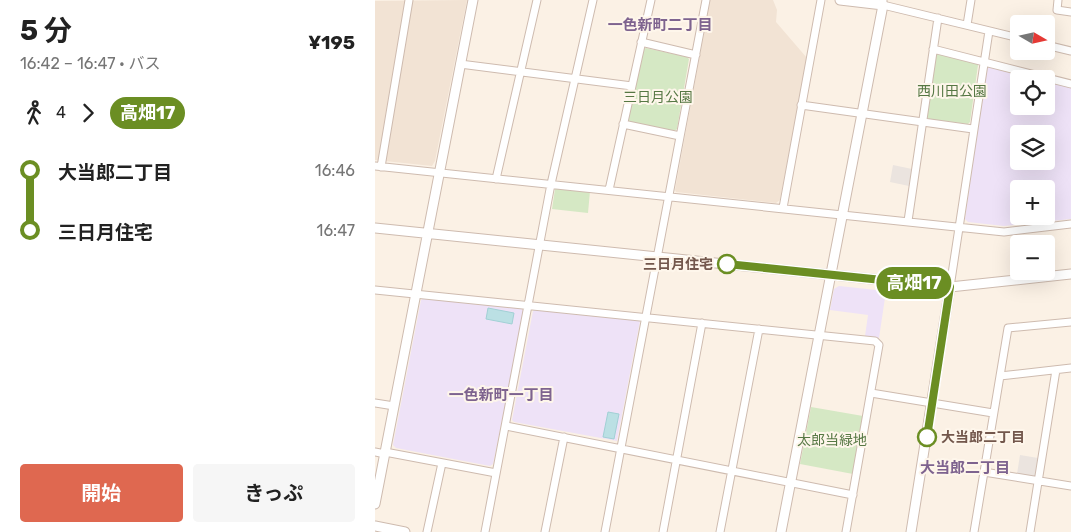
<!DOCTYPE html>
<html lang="ja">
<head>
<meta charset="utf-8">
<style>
  :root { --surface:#fff; --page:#f6f6f6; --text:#222; --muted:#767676; --accent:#df6850 }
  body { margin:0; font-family:Rubik,"Noto Sans JP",sans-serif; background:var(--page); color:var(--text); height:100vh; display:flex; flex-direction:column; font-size:19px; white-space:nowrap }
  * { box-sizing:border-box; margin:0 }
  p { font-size:16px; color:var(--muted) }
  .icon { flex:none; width:28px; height:28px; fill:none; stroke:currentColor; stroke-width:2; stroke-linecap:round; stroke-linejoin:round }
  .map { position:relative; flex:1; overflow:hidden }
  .details { display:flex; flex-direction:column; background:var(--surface); width:375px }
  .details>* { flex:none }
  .badge { padding:0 10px; border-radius:16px; font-size:18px; line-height:32px }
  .needle { width:32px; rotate:99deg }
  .buttons { position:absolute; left:635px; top:15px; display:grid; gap:10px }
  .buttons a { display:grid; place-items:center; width:45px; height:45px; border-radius:5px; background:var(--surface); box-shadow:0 5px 20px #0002; font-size:25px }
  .map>.badge { position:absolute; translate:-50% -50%; box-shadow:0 0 0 2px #fff }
  .legs { display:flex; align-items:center; gap:8px; height:55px; padding:0 20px; font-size:16px }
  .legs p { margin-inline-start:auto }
  .overview { display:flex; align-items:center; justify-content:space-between; height:85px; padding:0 20px }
  h1 { font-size:28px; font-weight:700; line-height:38px }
  .button { display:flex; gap:10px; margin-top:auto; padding:10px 20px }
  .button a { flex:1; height:58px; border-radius:5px; background:var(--accent); color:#fff; font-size:20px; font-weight:700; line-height:58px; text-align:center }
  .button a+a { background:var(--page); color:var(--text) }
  ul { padding:0 20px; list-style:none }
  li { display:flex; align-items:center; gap:18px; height:60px; font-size:19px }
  li i { display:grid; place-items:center; width:8px; height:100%; margin:0 6px; background:currentColor }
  li i::after { content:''; width:12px; height:12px; margin:-6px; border:4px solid; border-radius:50%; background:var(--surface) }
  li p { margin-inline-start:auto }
  li:first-child i { background:linear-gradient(#0000 50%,currentColor 0) }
  li:last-child i { background:linear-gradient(currentColor 50%,#0000 0) }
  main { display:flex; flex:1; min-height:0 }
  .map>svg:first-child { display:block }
  .residential { fill:#f2e3d4 }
  .industrial { fill:#ebe4df }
  .education { fill:#eee2f7; fill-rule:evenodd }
  .green { fill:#d5e8c4 }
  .water { fill:#bbe0e4; stroke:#a1d0d5 }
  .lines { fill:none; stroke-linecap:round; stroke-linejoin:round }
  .minor-casing { stroke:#cebbaf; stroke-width:9 }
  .tertiary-casing { stroke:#cebbaf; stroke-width:11 }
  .minor { stroke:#fff; stroke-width:7 }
  .tertiary { stroke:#fff; stroke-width:9 }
  .line-1-casing { stroke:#fff; stroke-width:11 }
  .line-1 { stroke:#6b8e23; stroke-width:8 }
  .stop-1-dot { fill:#fff; stroke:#6b8e23; stroke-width:2.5 }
  .labels { text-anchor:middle; stroke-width:4; stroke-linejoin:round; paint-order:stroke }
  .park-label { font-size:14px; fill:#567844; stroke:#fef6eb }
  .stop-label { font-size:14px; font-weight:bold; fill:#73574c; stroke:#fef6eb; text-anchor:end }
  .neighbourhood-label { font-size:15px; font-weight:bold; fill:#7e638f; stroke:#fef6eb }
</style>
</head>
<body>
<main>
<section class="details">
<div class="overview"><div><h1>5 分</h1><p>16:42 – 16:47 · バス</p></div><b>¥195</b></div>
<div class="legs"><svg class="icon" aria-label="walk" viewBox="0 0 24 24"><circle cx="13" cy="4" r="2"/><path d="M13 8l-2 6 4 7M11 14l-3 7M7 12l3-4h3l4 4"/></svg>4<svg class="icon" aria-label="forward" viewBox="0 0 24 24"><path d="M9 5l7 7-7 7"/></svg><b class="badge" style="background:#6b8e23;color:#fff">高畑17</b></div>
<ul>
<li><i style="color:#6b8e23"></i><b>大当郎二丁目</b><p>16:46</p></li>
<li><i style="color:#6b8e23"></i><b>三日月住宅</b><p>16:47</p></li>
</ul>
<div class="button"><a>開始</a><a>きっぷ</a></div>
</section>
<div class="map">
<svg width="696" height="532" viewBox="0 0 696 532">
  <rect width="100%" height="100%" fill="#fbf1e5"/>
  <path class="residential" d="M92,0L60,161L57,166L0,160V1Z
    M335,0H398L402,10L401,22L432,58L405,200L401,203L301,192L300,190Z"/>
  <path class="industrial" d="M518,165L537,169L534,186L515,182Z
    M645,455L663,458L661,475L658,477L642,474Z"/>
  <path class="education" d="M615,66L664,79H644V106H671V81L696,87V219L629,226L593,222L590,219L611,68ZM644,134H671V161H644ZM644,189H671V216H644Z
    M464,286L511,291L504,338L490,336L493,315L455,310L459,289Z
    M49,298L146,308L149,312L118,464L115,466L21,448L18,445L46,300Z
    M162,308L262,319L265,321L242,441L139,422L137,420L158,311Z"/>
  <path class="green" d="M271,48L312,57L314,59L302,129L299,131L254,122L253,120L268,49Z
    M564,53L601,62L603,65L595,122L593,124L553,119L551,117L560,55Z
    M182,188L215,191L213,213L177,209L180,189Z
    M436,407L488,416L478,474L425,464Z"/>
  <path class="water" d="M113,308L139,313L137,324L111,319Z
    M233,412L244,414L239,439L228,437Z"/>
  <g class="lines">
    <g class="minor-casing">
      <path id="minor" d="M508,0V5L644,38
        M683,0L682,10L696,12
        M592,25L596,0
        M266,42L321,55
        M671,45L696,51
        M558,49L696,84
        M85,64L257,86
        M426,105L598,129
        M248,124L305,136
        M0,166L629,232L696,224
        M6,167L34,0
        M121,179L162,0
        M234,190L276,0
        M408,208L446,0
        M533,221L563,18
        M575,287L614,31
        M0,290L500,341L504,345L471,532
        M625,376L696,368
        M496,393L618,413
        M0,403L19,406
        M131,426L478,495
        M0,452L10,454
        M10,452L121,473
        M609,472L696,486
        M52,532L67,463
        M110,532L176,184L218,0
        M170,532L189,437
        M230,532L331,0
        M288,532L327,323
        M345,532L384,329
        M599,532L633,328L696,322
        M655,532L681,370"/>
    </g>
    <g class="tertiary-casing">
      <path id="tertiary" d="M0,228L575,287L696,274
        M0,504L98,0
        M0,526L30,532
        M406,532L508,5L465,0
        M536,532L575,287"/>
    </g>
    <use href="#minor" class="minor"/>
    <use href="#tertiary" class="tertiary"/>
  </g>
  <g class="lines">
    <g class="line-1-casing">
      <path id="line-1" d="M352,264L575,287L552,437"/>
    </g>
    <use href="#line-1" class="line-1"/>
  </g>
  <g class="stop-1-dot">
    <circle cx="352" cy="264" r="9"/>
    <circle cx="552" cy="437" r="9"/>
  </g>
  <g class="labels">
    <g class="park-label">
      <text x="577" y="96">西川田公園</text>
      <text x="283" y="102">三日月公園</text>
      <text x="457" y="445">太郎当緑地</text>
    </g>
    <g class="stop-label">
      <text x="338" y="269">三日月住宅</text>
      <text x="566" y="442" text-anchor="start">大当郎二丁目</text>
    </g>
    <g class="neighbourhood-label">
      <text x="285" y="30">一色新町二丁目</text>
      <text x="126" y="400">一色新町一丁目</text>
      <text x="590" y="473">大当郎二丁目</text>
    </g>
  </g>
</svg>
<div class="buttons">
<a><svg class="needle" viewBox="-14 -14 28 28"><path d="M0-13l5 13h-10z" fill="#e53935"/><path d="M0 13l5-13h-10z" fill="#767676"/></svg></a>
<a><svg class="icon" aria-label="locate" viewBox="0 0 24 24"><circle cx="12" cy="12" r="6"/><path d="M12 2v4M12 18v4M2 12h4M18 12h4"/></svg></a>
<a><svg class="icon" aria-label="layers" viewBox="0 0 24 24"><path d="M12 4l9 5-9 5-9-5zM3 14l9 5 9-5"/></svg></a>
<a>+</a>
<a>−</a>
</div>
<b class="badge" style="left:539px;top:283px;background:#6b8e23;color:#fff">高畑17</b>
</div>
</main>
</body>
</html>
